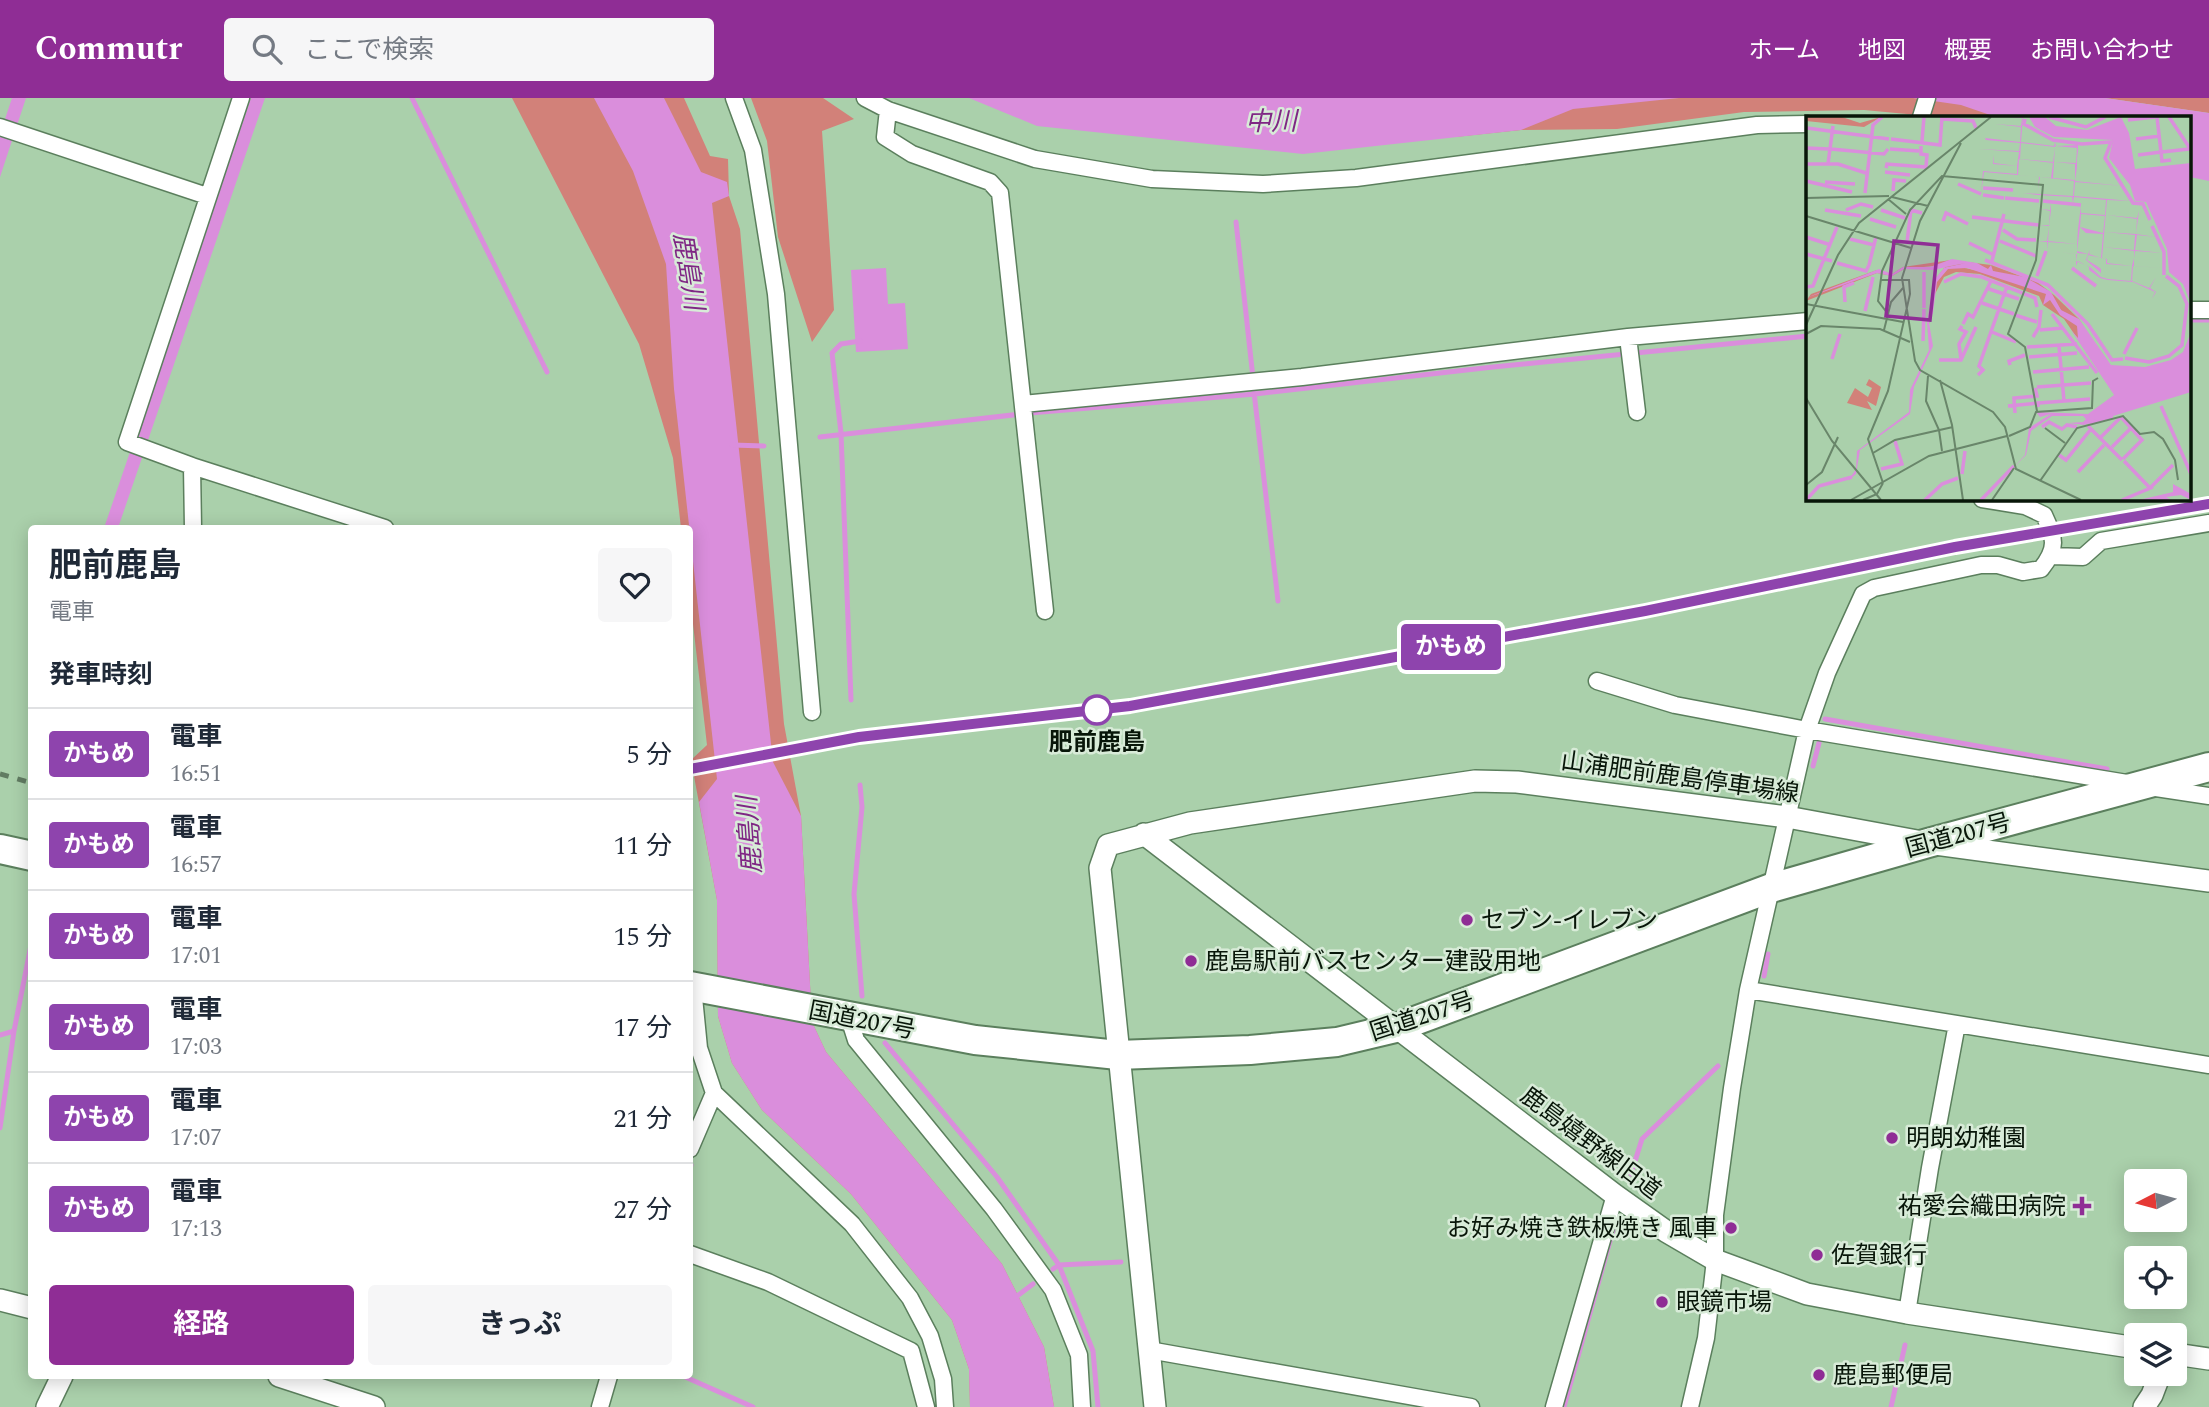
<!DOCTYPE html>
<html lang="ja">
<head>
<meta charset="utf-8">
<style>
  :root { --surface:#fff; --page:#f6f6f7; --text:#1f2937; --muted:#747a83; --line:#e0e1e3; --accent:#8f2d95 }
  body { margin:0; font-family:Spectral,"Noto Sans JP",serif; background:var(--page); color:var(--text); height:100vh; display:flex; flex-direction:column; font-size:26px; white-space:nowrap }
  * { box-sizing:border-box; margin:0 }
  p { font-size:23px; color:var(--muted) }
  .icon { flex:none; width:38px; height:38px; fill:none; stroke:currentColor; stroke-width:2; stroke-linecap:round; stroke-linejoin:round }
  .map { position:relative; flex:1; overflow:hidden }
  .panel { position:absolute; left:28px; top:427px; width:665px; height:854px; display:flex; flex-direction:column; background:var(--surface); border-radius:7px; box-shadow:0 4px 18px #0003 }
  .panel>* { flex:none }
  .badge { padding:0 14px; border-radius:5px; font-size:24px; line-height:46px }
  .needle { width:46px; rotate:264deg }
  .tools { position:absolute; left:2124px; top:1071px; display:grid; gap:14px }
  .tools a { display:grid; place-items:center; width:63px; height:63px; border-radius:7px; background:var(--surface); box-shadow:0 4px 18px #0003; font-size:35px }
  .map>.badge { position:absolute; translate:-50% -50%; box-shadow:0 0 0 4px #fff }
  h2 { padding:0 21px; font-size:26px; line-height:63px }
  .round { display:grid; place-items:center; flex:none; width:74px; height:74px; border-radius:7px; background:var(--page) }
  .head { display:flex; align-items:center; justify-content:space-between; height:119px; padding:0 21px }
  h1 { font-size:33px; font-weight:700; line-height:52px }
  .primary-button { display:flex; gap:14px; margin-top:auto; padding:14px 21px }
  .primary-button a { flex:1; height:80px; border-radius:7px; background:var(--accent); color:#fff; font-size:28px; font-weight:700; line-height:80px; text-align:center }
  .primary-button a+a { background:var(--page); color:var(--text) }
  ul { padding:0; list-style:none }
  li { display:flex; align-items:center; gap:21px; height:91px; padding:0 21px; border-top:2px solid var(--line) }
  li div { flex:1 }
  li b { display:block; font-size:26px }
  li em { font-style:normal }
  li .badge { min-width:77px; font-weight:700; text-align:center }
  header { display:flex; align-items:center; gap:42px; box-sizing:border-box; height:98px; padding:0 35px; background:var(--accent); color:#fff }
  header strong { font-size:33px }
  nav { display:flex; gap:38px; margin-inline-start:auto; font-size:24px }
  .search { width:490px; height:63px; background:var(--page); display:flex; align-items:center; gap:18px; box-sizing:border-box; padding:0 24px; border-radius:7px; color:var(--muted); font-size:26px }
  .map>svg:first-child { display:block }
  .green { fill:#d28179 }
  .water { fill:#da8edc }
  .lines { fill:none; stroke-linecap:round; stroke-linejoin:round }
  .stream { stroke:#da8edc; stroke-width:5 }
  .street-casing { stroke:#5b7f5d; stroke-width:19 }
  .secondary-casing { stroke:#5b7f5d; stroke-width:24 }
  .highway-casing { stroke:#5b7f5d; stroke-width:32 }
  .street { stroke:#fff; stroke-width:16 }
  .secondary { stroke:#fff; stroke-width:21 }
  .highway { stroke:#fff; stroke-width:28 }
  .rail { stroke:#617c62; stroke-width:5; stroke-dasharray:9 9; stroke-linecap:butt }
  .line-casing { stroke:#fff; stroke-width:16 }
  .line { stroke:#8e44ad; stroke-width:10 }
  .stop-dot { fill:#fff; stroke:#8e44ad; stroke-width:3.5 }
  .poi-dot { fill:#8f2d95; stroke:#d8ebd8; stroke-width:2.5 }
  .labels { text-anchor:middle; stroke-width:5; stroke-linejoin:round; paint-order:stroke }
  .stop-label { font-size:24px; font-weight:bold; fill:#081609; stroke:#d8ebd8 }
  .street-label { font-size:24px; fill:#081609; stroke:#d8ebd8 }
  .poi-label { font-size:24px; fill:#081609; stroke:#d8ebd8; text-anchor:start }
  .water-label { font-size:26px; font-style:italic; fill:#7f2684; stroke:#d8ebd8 }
  .inset-river { fill:none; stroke:#da8edc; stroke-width:3.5 }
  .inset-road { fill:none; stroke:#69866a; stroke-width:2 }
  .view { fill:#8f2d95; fill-opacity:0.15; stroke:#8f2d95; stroke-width:3.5 }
  .inset-edge { fill:none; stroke:#081609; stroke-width:3.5 }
</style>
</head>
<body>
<header>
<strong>Commutr</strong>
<div class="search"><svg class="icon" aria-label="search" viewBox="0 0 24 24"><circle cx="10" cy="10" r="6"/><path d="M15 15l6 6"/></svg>ここで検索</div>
<nav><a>ホーム</a><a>地図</a><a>概要</a><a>お問い合わせ</a></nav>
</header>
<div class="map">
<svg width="2209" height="1309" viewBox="0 0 2209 1309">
  <rect width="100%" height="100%" fill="#aad0ab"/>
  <path class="green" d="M512,0H614L681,169L737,873L991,1224L970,1309L969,1271L952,1222L851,1096L762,1012L732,965L718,918L717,802L691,662L707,647L690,500V430H681L673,360L639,246Z
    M649,0H684L710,58L728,61L729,98L740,131L784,626L801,718L812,924L826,954L1002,1166L1044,1249L1054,1309L815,998Z
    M751,0H823L854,21L822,33L834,212L812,244L778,139L767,43Z
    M1577,0H1992L2048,19H1939L1864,12L1744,14L1617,31L1521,32L1455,39L1563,2Z
    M2105,0H2209V15Z"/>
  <path class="water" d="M12,0H26L0,79V36Z
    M251,0H265L118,430H104Z
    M594,0H664L701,74L727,84L729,98L712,105L773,664L801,718L812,924L826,954L1002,1166L1044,1249L1054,1309H970L969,1271L952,1222L851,1096L762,1012L732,965L718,918L717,802L699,704L717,681L674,291L666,166L633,73Z
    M969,0H1679L1573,11L1521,32L1303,56L1037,28Z
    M1913,0H2105L2209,15V83L2190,79V19H1996L1961,7Z
    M886,170L888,206L905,205L908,251L856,254L851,172Z"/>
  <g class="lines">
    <path class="stream" d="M412,0L547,274
      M1236,124L1253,280
      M2190,222H2209
      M1254,294L1278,503
      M820,339L1030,315L1255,296L1493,269L1808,238
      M732,347L764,348
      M851,602L841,335L832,255L841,246L860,243
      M1825,621L2107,671
      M1813,668L1819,645
      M860,687L862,709L854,796L862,898
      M1764,878L1768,856
      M0,937L14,933
      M885,945L997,1079L1059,1167L1093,1253L1098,1309
      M0,1030L14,933L32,842
      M690,1071L691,1067
      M1631,1076L1642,1041L1718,968
      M1053,1171L1059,1167L1121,1164
      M1013,1201L1033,1186
      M683,1278L753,1309
      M1564,1309L1613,1132
      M1891,1309L1905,1247"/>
    <g class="street-casing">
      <path id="street" d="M241,0L127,344L192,368L385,430
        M734,0L753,52L776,196L812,614
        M865,0L888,12L1035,61L1152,81L1263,86L1356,80L1757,27L1808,26
        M888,12L885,39L912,56L990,84L1000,95L1045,513
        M1921,19L1927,0
        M0,29L207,98
        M2190,212H2209
        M1628,239L1637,314
        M1023,306L1302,279L1628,239L1808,223
        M192,368L193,430
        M2052,458L2083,459L2101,443L2209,425
        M1597,583L1675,607L1807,632L2127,685
        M2156,690L2209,698
        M1748,892L2209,967
        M849,920L856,942L994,1111L1053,1192L1079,1257L1082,1309
        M714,995L852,1126L910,1200L930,1238L943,1281L945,1309
        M690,1051L714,995L699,950L693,889
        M690,1156L768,1184L911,1253L926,1309
        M1907,1215L1930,1070L1957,926
        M1149,1252L1471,1309
        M600,1309L609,1278
        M1554,1309L1615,1097
        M1690,1309L1706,1240L1715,1162V1117L1732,990L1748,892L1807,632L1827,575L1863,496L1874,490L1981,467H1998L2023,474L2041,471C2058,450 2055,440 2044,417L2025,408L1982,401"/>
    </g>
    <g class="secondary-casing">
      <path id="secondary" d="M1144,736L1615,1097L1667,1134L1715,1162L1807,1196L1907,1215L2137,1250
        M0,1202L32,1210
        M2175,1256L2209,1261
        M279,1278L374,1309
        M47,1309L62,1278
        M1155,1309L1100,770L1108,747L1190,725L1475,683L1517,684L1787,719L1928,745L2209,783
        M2144,1309L2152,1297L2160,1276"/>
    </g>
    <g class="highway-casing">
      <path id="highway" d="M0,751L32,758
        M690,888L975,942L1118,957L1250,952L1337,944L1396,930L1771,790L1928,745L2209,669"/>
    </g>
    <use href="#street" class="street"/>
    <use href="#secondary" class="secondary"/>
    <use href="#highway" class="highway"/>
    <path class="rail" d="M690,671L859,639L1130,608L1645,513L1955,449L2209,405
      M0,676L32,685"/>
  </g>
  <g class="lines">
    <g class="line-casing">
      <path id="line" d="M690,671L859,639L1130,608L1645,513L1955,449L2209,406"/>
    </g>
    <use href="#line" class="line"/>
  </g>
  <circle class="stop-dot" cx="1097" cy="612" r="14"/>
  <g class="poi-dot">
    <circle cx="1467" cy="822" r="7"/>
    <circle cx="1191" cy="863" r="7"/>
    <circle cx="1892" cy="1040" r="7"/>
    <path d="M2078.5 1097.5h7v7h7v7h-7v7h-7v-7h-7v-7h7z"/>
    <circle cx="1731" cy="1130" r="7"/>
    <circle cx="1817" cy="1157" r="7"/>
    <circle cx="1662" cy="1204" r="7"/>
    <circle cx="1819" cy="1277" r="7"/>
  </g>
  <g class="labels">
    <g class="stop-label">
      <text x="1097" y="652">肥前鹿島</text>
    </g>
    <g class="street-label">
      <text transform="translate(1680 679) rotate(8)" y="8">山浦肥前鹿島停車場線</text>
      <text transform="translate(1958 737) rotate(-15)" y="8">国道207号</text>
      <text transform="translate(1422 918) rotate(-18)" y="8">国道207号</text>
      <text transform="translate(862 922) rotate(11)" y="8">国道207号</text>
      <text transform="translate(1591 1045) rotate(37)" y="8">鹿島嬉野線旧道</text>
    </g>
    <g class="poi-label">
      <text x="1481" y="830">セブン-イレブン</text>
      <text x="1205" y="871">鹿島駅前バスセンター建設用地</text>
      <text x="1906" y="1048">明朗幼稚園</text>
      <text x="2066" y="1116" text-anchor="end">祐愛会織田病院</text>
      <text x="1717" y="1138" text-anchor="end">お好み焼き鉄板焼き 風車</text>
      <text x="1831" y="1165">佐賀銀行</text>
      <text x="1676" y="1212">眼鏡市場</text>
      <text x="1833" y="1285">鹿島郵便局</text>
    </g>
    <g class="water-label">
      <text transform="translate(1271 23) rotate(-1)" y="9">中川</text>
      <text transform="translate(689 173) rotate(81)" y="9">鹿島川</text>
      <text transform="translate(749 737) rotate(-94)" y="9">鹿島川</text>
    </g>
  </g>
  <g transform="translate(1806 18)">
    <rect width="385" height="385" fill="#aad0ab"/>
    <path d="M0,1H36L54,7L75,1L58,11L0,5ZM145,144L185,149L231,166L248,179L273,203L303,251L340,253L364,246L377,237L385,221V264L351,255L319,273H310L296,241L282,226L275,209L259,200L242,175L201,159L163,149L149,150L198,160L242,177L253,196L274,210L279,226L295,243L299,263L258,203L237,189L233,180L174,158L150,156L138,161L129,178L121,218L131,161L139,151L157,147L98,153L86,160L71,157L0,185L5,178L71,154L86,158L97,151ZM63,263L75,271L70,290L61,285L66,294L41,287L49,272L62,281L66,272L60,269Z" fill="#d28179"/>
    <path d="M203,1H217L215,26L248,30L249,26L250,30L272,29V35L299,37L272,35L271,43L300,46L271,43V51L304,54L271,51L269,65L317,70L269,66L268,80L325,85L301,84L297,131L328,134L329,119L299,116L330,118L331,103L301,99L331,102L333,95L330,118L350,121L331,119L329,134L357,137L329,135L328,142V135L297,131L296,142L301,143V147L326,150L328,142V150L358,152L327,150L326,165L343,172L350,161L344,172L350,176L346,183L349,176L327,166L302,164L294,162L283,154V151L272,145L270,150V138L252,136L271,138L270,145L284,151L295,161L302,163L325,165L326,150L300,148V143L282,139L281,144L291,150L295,153V157L280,144L282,138L271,137V128L242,126L241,134V126L232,125H241L243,110L234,109H243L244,95L235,93L244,94L245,87V94L274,97L275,90V97L299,99L300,84L268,81L267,87L266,81L232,79L217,77L267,80L268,65L234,61L232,73H218H232L233,61L178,56L175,78L177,55L211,58V50L187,48L188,39V47L211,50L213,36L173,33L213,35L214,27L180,24L179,22L214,26L215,11L189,8L215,10L216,2ZM215,27L249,31L247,46L214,43ZM249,30L271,32L270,47L248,46ZM213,43L247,47L245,62L212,59ZM248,46L269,48V64L247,62ZM245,94L274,97L272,113L243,110ZM275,98L299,100L297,117L274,111ZM243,110L272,113L271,128L242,125ZM274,111L280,117L297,118L295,142L283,138L284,134L282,138L271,135ZM223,1H239L250,10L281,14L315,1L323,17L329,53L385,47V188L377,168L363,156L361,133L340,86L329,85L324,69L303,42L307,24L248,21L229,11ZM146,143L171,147L182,153L185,149L187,155L219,161L245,176L255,194L273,203L305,249L339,251L365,244L377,236L385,216V276L278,309L262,307L277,306L280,303L277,300H246L225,315L220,339L208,351L219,339L223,312L245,298L234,301L230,296L282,298L308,279L265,214L272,222L271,210L254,199L244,184L237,189L240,178L161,152L142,153L131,166L127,197L123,207L127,230L108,271L104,298L54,334L50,358L42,365L50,353L51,335L103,296L104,274L123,234L121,206L128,164L139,151L160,147L127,154L98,153L86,160L71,157L0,182L73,153L86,158L97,151H124ZM367,368L385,378V384L375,379L360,381L365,384H333L367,376Z" fill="#da8edc" fill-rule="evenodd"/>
    <path class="inset-river" d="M243,1L280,11L299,1M351,1L356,45L365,44M363,1L385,34M137,3L167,5L170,12M219,3L218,8L247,24L276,28L305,26L299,42L327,87L337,88L344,104M322,4L349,1M1,12L83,23M85,23L134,29L136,1M330,23L354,20M116,25L118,1M0,32L23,33M25,33L78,38L82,33M84,33L113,35M356,36L383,33M332,39L355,36M0,48H32L60,57M22,48L27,10M80,52L81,48L120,51L121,39L115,38V30M79,56L104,59M0,65L46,76M19,66L49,68M152,68L175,78M177,72L207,74M87,75L88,64L100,65M59,77L67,9L76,1M177,79L198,82M199,82L233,85M237,85L275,89M19,94L55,100M40,94L55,88L67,91M75,94L99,102M166,101L233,109M64,103L90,111M137,105L140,97L162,108M346,110L358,136V159M197,114L211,123L230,124M0,121L25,129M44,123L68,129M194,125L230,140M101,126L105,94L116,97M163,127L188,139M0,138L26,145M179,144L242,169L282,208L306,244L317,243M186,145L198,98M31,147L60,155L63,149M63,149L70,121M266,152L290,170M231,160L240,135M138,166L155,158L176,161L229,182L231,191M0,171L7,170L31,111M183,173L213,183M39,186L38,171L48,167M176,187L208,198M118,192V156M59,195L67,161M246,198L291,257M209,199L231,206M157,208L162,198L167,201L185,165M234,214L257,212M186,216L210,226M227,221L233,211L235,194M117,225L118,193M253,230L258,285M221,231L271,228M318,238L331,212M223,241L271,237M319,242L343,246L363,240L376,229L381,188L373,170L360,160M26,243L34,218M155,243L153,228L160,216L154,213L156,210M133,244H155L170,211M204,249L203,245L219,239M227,256L283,251M172,259L177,254L173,250L201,170M231,271L285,267M233,287L284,283M202,290L232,287V291M355,290L385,358M209,297L208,282L231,280L229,272M315,301L336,324L317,343M283,307L307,301M282,310L316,344M236,311L243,306L256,313L261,309L271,311M295,321L314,302M306,331L324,313M253,339L260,344L285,313M318,345L345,373M75,353L96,348L89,325M272,356L298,329M156,358L159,335M344,372L367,349M0,384L13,370L46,361M119,384L136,368L152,362M175,384L208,350M316,384L347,371"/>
    <path class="inset-road" d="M155,27L114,105L96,162L109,245L114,254L187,296L199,311L210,353L275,384M86,81L122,90M0,82L83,80M82,83L100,98M0,100L105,132M74,164H96M0,188L97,206M82,198L72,185L76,155L104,94L136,60L237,69L230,144L202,218L219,231L231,295M0,209L32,139L53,107L185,1M78,214L85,186L97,172M0,218L15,210L74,213L104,226M122,260L120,285L133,314L136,335M134,264L146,309L157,384M0,282L26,325L75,384M239,312L259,327M203,320L224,311L230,296L286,292L287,265L292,262M67,337L89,324L147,311M234,365L271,312L317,300L334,318L348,316L357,323L369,344L372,364M77,367L62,323L82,275L104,178L103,164H96M0,369L16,356L32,321M45,384L123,340L201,320M57,384L71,378L77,367M186,384L208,352"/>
    <path class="view" d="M88,125L132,129L124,204L80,200Z"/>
    <rect width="385" height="385" class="inset-edge"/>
  </g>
</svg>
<div class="tools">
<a><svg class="needle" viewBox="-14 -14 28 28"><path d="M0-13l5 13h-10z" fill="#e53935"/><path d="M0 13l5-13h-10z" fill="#747a83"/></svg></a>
<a><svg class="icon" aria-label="locate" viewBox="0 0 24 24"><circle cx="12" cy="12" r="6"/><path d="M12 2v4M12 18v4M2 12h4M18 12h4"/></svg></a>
<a><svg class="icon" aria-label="layers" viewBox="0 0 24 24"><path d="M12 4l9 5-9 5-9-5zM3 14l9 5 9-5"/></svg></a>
</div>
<b class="badge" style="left:1451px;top:549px;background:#8e44ad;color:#fff">かもめ</b>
<section class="panel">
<div class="head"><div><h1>肥前鹿島</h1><p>電車</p></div><a class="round"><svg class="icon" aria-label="heart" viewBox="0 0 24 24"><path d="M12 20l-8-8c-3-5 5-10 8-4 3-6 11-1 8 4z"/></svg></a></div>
<h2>発車時刻</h2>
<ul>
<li><span class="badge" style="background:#8e44ad;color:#fff">かもめ</span><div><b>電車</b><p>16:51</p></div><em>5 分</em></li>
<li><span class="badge" style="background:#8e44ad;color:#fff">かもめ</span><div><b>電車</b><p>16:57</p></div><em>11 分</em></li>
<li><span class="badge" style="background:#8e44ad;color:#fff">かもめ</span><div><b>電車</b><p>17:01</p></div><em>15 分</em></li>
<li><span class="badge" style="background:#8e44ad;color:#fff">かもめ</span><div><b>電車</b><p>17:03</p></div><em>17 分</em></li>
<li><span class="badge" style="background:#8e44ad;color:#fff">かもめ</span><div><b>電車</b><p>17:07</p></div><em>21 分</em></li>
<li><span class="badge" style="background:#8e44ad;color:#fff">かもめ</span><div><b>電車</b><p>17:13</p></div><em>27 分</em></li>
</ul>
<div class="primary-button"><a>経路</a><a>きっぷ</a></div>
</section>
</div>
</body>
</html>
